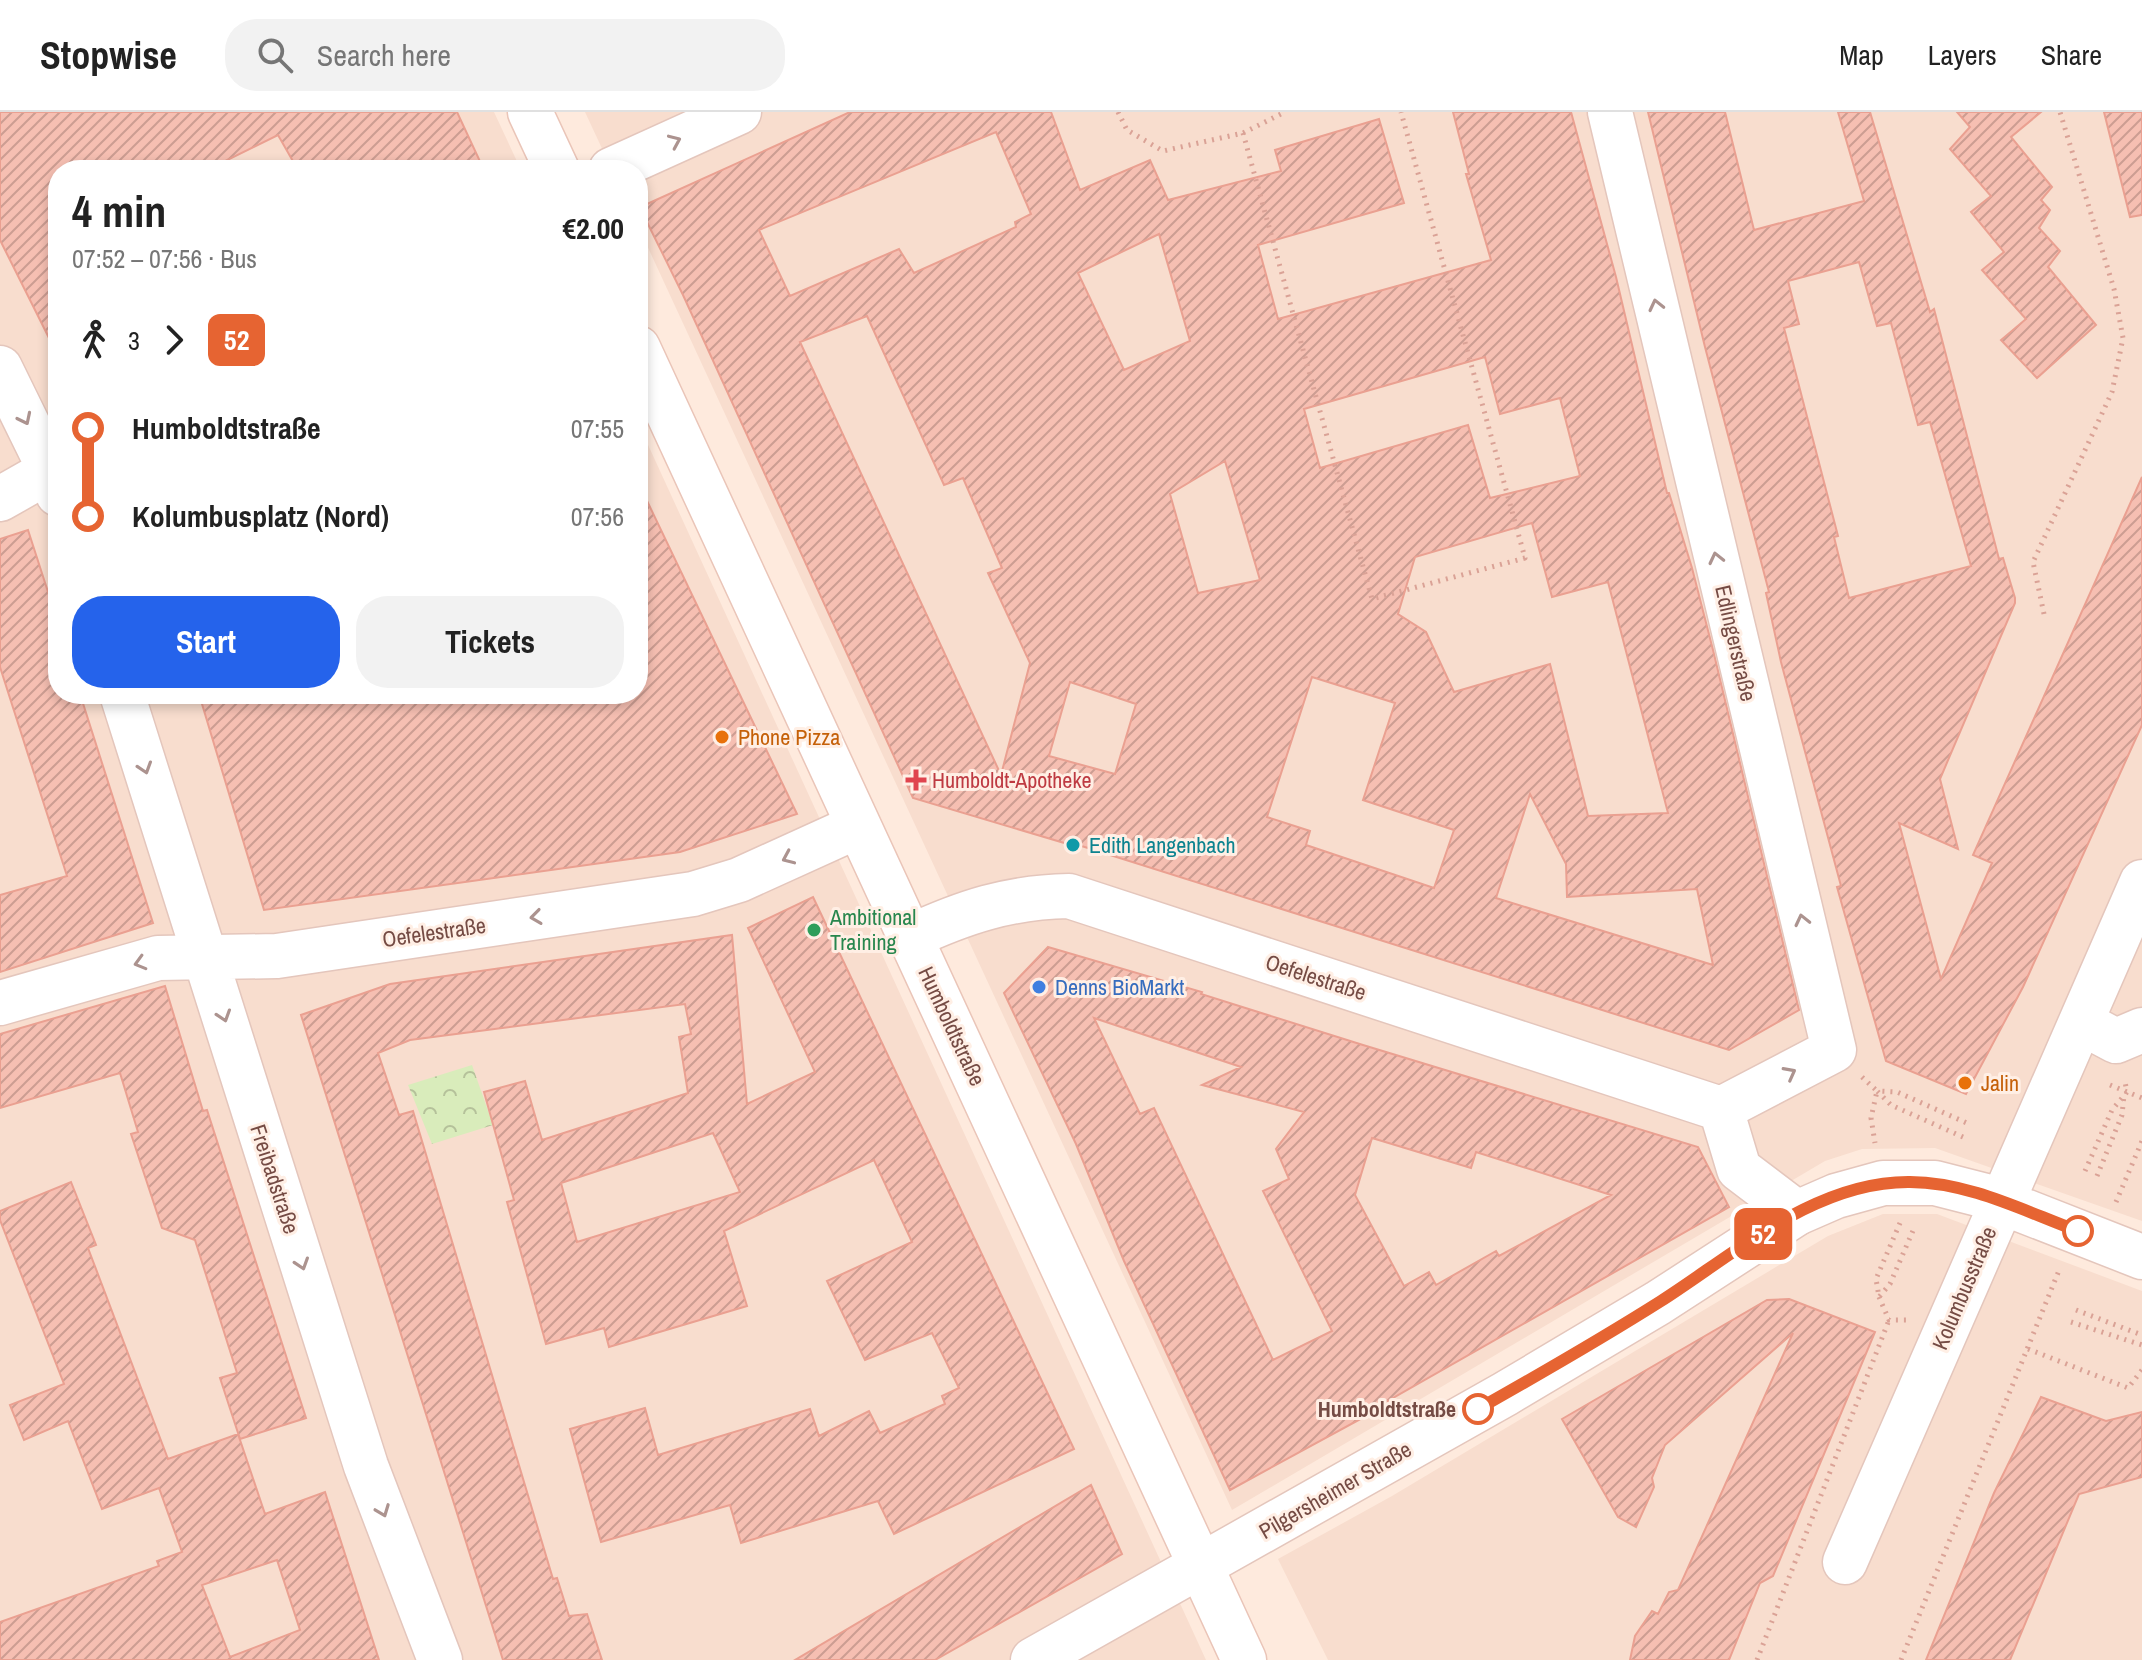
<!DOCTYPE html>
<html lang="en">
<head>
<meta charset="utf-8">
<style>
  :root { --surface:#fff; --page:#f2f2f2; --text:#222; --muted:#767676; --line:#e0e0e0; --accent:#2563eb }
  body { margin:0; font-family:"Archivo Narrow",sans-serif; background:var(--page); color:var(--text); height:100vh; display:flex; flex-direction:column; font-size:30px; white-space:nowrap }
  * { box-sizing:border-box; margin:0 }
  p { font-size:26px; color:var(--muted) }
  .icon { flex:none; width:44px; height:44px; fill:none; stroke:currentColor; stroke-width:2; stroke-linecap:round; stroke-linejoin:round }
  .map { position:relative; flex:1; overflow:hidden }
  .details { position:absolute; left:48px; top:48px; width:600px; height:544px; display:flex; flex-direction:column; background:var(--surface); border-radius:32px; box-shadow:0 4px 12px #0003 }
  .details>* { flex:none }
  .badge { padding:0 16px; border-radius:12px; font-size:28px; line-height:52px }
  .map>.badge { position:absolute; translate:-50% -50%; box-shadow:0 0 0 4px #fff }
  .legs { display:flex; align-items:center; gap:12px; height:88px; padding:0 24px; font-size:26px }
  .legs p { margin-inline-start:auto }
  .summary { display:flex; align-items:center; justify-content:space-between; height:136px; padding:0 24px }
  h1 { font-size:44px; font-weight:700; line-height:60px }
  .button { display:flex; gap:16px; margin-top:auto; padding:16px 24px }
  .button a { flex:1; height:92px; border-radius:32px; background:var(--accent); color:#fff; font-size:32px; font-weight:700; line-height:92px; text-align:center }
  .button a+a { background:var(--page); color:var(--text) }
  ul { padding:0 24px; list-style:none }
  li { display:flex; align-items:center; gap:28px; height:88px; font-size:30px }
  li i { display:grid; place-items:center; width:12px; height:100%; margin:0 10px; background:currentColor }
  li i::after { content:''; width:20px; height:20px; margin:-10px; border:6px solid; border-radius:50%; background:var(--surface) }
  li p { margin-inline-start:auto }
  li:first-child i { background:linear-gradient(#0000 50%,currentColor 0) }
  li:last-child i { background:linear-gradient(currentColor 50%,#0000 0) }
  header { display:flex; align-items:center; gap:48px; box-sizing:border-box; height:112px; padding:0 40px; background:var(--surface); border-bottom:2px solid var(--line) }
  header strong { font-size:38px }
  nav { display:flex; gap:44px; margin-inline-start:auto; font-size:28px }
  .search { width:560px; height:72px; background:var(--page); display:flex; align-items:center; gap:20px; box-sizing:border-box; padding:0 28px; border-radius:32px; color:var(--muted); font-size:30px }
  .map>svg:first-child { display:block }
  .residential { fill:#f8ddce }
  .park { fill:url(#park-crowns) }
  .building { fill:url(#building-hatch); stroke:#eaa091; stroke-width:2; fill-rule:evenodd }
  .lines { fill:none; stroke-linecap:round; stroke-linejoin:round }
  .minor-casing { stroke:#e4c6bc; stroke-width:47 }
  .tertiary-casing { stroke:#e4c6bc; stroke-width:47 }
  .secondary-casing { stroke:#eac5b8; stroke-width:47 }
  .path { stroke:#daa296; stroke-width:5; stroke-dasharray:2 6; stroke-linecap:butt }
  .minor { stroke:#fff; stroke-width:44 }
  .tertiary { stroke:#fff; stroke-width:44 }
  .secondary { stroke:#fff; stroke-width:44 }
  .oneway { stroke:#ac938f }
  .line-1-casing { stroke:#fff; stroke-width:18 }
  .line-1 { stroke:#e66432; stroke-width:12 }
  .food-dot { fill:#e8710a; stroke:#ffefe5; stroke-width:3 }
  .health-dot { fill:#e0444e; stroke:#ffefe5; stroke-width:3 }
  .culture-dot { fill:#0f9aa8; stroke:#ffefe5; stroke-width:3 }
  .leisure-dot { fill:#2e9e5b; stroke:#ffefe5; stroke-width:3 }
  .shop-dot { fill:#3f7fe0; stroke:#ffefe5; stroke-width:3 }
  .stop-1-dot { fill:#fff; stroke:#e66432; stroke-width:4 }
  .labels { text-anchor:middle; stroke-width:6; stroke-linejoin:round; paint-order:stroke }
  .street-label { font-size:22px; fill:#754b44; stroke:#ffefe5 }
  .food-label { font-size:22px; fill:#c56008; stroke:#ffefe5; text-anchor:start }
  .health-label { font-size:22px; fill:#be3a42; stroke:#ffefe5; text-anchor:start }
  .culture-label { font-size:22px; fill:#0d838f; stroke:#ffefe5; text-anchor:start }
  .leisure-label { font-size:22px; fill:#27864d; stroke:#ffefe5; text-anchor:start }
  .shop-label { font-size:22px; fill:#366cbe; stroke:#ffefe5; text-anchor:start }
  .stop-label { font-size:22px; font-weight:bold; fill:#754b44; stroke:#ffefe5; text-anchor:end }
</style>
</head>
<body>
<header>
<strong>Stopwise</strong>
<div class="search"><svg class="icon" aria-label="search" viewBox="0 0 24 24"><circle cx="10" cy="10" r="6"/><path d="M15 15l6 6"/></svg>Search here</div>
<nav><a>Map</a><a>Layers</a><a>Share</a></nav>
</header>
<div class="map">
<svg width="2142" height="1548" viewBox="0 0 2142 1548">
  <defs>
    <pattern id="park-crowns" width="20" height="18" patternUnits="userSpaceOnUse" patternTransform="scale(2)"><rect width="20" height="18" fill="#d9ecbb"/><path d="M2 6a3 3 0 1 1 6 0M12 15a3 3 0 1 1 6 0" fill="none" stroke="#b5c19a"/></pattern>
    <pattern id="building-hatch" width="6" height="6" patternUnits="userSpaceOnUse" patternTransform="scale(2)"><rect width="6" height="6" fill="#f6bfb2"/><path d="M-1 1l2-2M0 6l6-6M5 7l2-2" fill="none" stroke="#cc9d92"/></pattern>
  </defs>
  <rect width="100%" height="100%" fill="#feeadd"/>
  <path class="residential" d="M0,0H494L521,58H58V582H638V311L1206,1548H0Z
    M585,0H2142V1109L1935,1036L1862,1037L1825,1049L1232,1398L638,114V58H612Z
    M1883,1102H1937L2142,1179V1548H1328L1278,1447L1392,1384L1828,1124Z"/>
  <path class="park" d="M472,953L493,1013L432,1032L408,973Z"/>
  <path class="building" d="M0,0H457L484,58H298L278,23L207,58H58V244L0,128Z
    M850,0H1051L1080,78L1150,48L1168,88L1281,59L1275,38L1379,7L1404,91L1258,133L1278,207L1491,148L1466,62H1469L1453,0H1571L1616,165L1667,381H1669L1692,456L1713,538L1799,898L1729,938L1072,731L1071,733L913,686L683,183L645,106L647,92ZM996,20L1031,102L1015,110L1016,115L914,161L899,137L790,184L759,118ZM1159,122L1190,229L1124,258L1078,161ZM867,204L944,373L963,366L1002,456L988,461L1030,551L1001,663L800,230ZM1485,245L1500,302L1560,286L1580,364L1490,386L1468,313L1320,356L1304,297ZM1225,349L1260,468L1198,481L1170,382ZM1532,411L1552,485L1608,470L1668,701L1588,704L1550,552L1454,580L1426,520L1398,502L1415,445ZM1312,565L1395,591L1363,688L1454,718L1434,776L1306,733L1310,719L1267,705ZM1070,570L1136,592L1115,662L1049,644ZM1530,682L1566,752L1567,785L1697,777L1713,853L1496,786Z
    M1648,0H1725L1754,118L1864,89L1838,0H1870L1930,200L1934,197L1999,447L2003,446L2015,486V491L1940,667L1958,737L1899,711L1941,867L1992,751L1973,743L2142,365V613L2023,875L1966,982L1886,949L1837,775L1841,774L1781,550L1766,481L1769,480L1705,235ZM1859,150L1877,214L1891,211L1918,313L1930,310L1971,454L1849,486L1834,425L1838,424L1784,216L1799,212L1788,169Z
    M1957,0H2041L2011,25L2052,75L2041,88L2050,98L2039,116L2060,139L2048,155L2096,213L2037,266L2001,228L2026,207L1982,158L2004,140L1971,100L1991,84L1950,37L1970,15Z
    M2104,0H2142V103L2130,105Z
    M638,370L797,702L680,740L264,798L199,582H638Z
    M28,418L58,511V582H80L153,811L0,860V783L67,764L0,555V427Z
    M813,785L1074,1337L894,1422L878,1389L741,1431L730,1393L601,1430L570,1317L645,1296L658,1343L810,1297L819,1324L869,1299L880,1321L945,1292L942,1284L959,1276L932,1221L865,1248L827,1169L912,1130L874,1048L724,1119L747,1194L609,1235L604,1216L546,1232L507,1090L514,1088L484,980L525,969L542,1028L688,981L679,925L691,922L685,892L410,928L378,941L399,1003L413,999L553,1467L557,1466L569,1504L587,1502L602,1548H503L301,903L390,872L732,823L747,992L815,960L748,816ZM713,1021L740,1080L577,1130L561,1071Z
    M1048,835L1202,880L1201,882L1363,933L1698,1035L1729,1095L1365,1302L1366,1304L1230,1378L1124,1149L1076,1032L1004,881ZM1094,906L1241,955L1202,973L1304,1000L1276,1037L1289,1067L1263,1079L1332,1219L1273,1248L1154,996L1140,1002ZM1372,1026L1471,1056L1476,1040L1611,1083L1499,1144L1496,1139L1436,1173L1429,1160L1404,1174L1355,1083Z
    M165,874L203,999L207,998L306,1306L240,1327L220,1266L237,1261L195,1128L162,1116L131,1022L138,1020L120,961L0,996V922Z
    M71,1070L96,1133L88,1136L168,1347L238,1322L265,1402L325,1380L379,1548H0V1510L159,1454L157,1449L182,1440L159,1376L102,1397L68,1309L24,1328L10,1293L64,1272L0,1108V1099ZM277,1448L300,1518L230,1545L202,1473Z
    M1789,1187L1875,1220L1773,1464L1760,1471L1729,1548H1630L1635,1524L1652,1499L1658,1502L1669,1480L1678,1478L1793,1221L1665,1333L1652,1366L1654,1375L1636,1415L1618,1405L1562,1307L1767,1188Z
    M2041,1285L2106,1309L2142,1300V1365L2079,1382L2010,1548H1926L1994,1381Z
    M1091,1373L1122,1442L935,1548H795Z"/>
  <g class="lines">
    <g class="minor-casing">
      <path id="minor" d="M1610,0L1834,938L1721,997
        M611,58L739,0
        M0,256L50,358L58,382
        M0,387L58,354
        M122,582L366,1354L440,1548
        M910,825C964,800 1009,785 1069,784L1721,997
        M0,891L158,846L277,844L693,782L739,768L858,714
        M2082,911L2116,929L2142,918
        M1721,997L1739,1057L1797,1101
        M1845,1450L2142,770"/>
    </g>
    <g class="tertiary-casing">
      <path id="tertiary" d="M1033,1548L1505,1282L1658,1191L1797,1101L1836,1084L1883,1071H1935L1986,1084L2142,1145"/>
    </g>
    <g class="secondary-casing">
      <path id="secondary" d="M530,0L557,58
        M638,236L1244,1548"/>
    </g>
    <path class="path" d="M1118,0L1127,18L1163,39L1243,21L1285,0
      M1243,21L1372,487L1525,446L1401,0
      M2044,502L2033,450L2112,280L2123,226L2114,177L2060,0
      M1862,965L1877,979L1871,1006L1875,1031
      M2110,973L2142,986
      M1963,1025L1891,993L1877,979L1897,980L1969,1012
      M2085,1059L2112,998L2127,980L2125,970
      M2097,1064L2122,1003L2124,983
      M2116,1090L2142,1029
      M1900,1111L1876,1167L1879,1185L1890,1172L1915,1114
      M1879,1185L1889,1208H1907
      M2076,1198L2142,1223
      M2071,1210L2142,1233
      M2028,1237L2128,1276L2142,1258
      M1757,1548L1889,1208
      M1901,1548L2060,1156"/>
    <use href="#minor" class="minor"/>
    <use href="#tertiary" class="tertiary"/>
    <use href="#secondary" class="secondary"/>
  </g>
  <defs><path id="oneway-chevron" d="M-2-3.5L2.5 0L-2 3.5" fill="none" stroke-width="1.6" stroke-linecap="round" stroke-linejoin="round" transform="scale(2)"/></defs>
  <g class="oneway">
    <use href="#oneway-chevron" transform="translate(675 29) rotate(-24)"/>
    <use href="#oneway-chevron" transform="translate(1656 193) rotate(-103)"/>
    <use href="#oneway-chevron" transform="translate(25 307) rotate(64)"/>
    <use href="#oneway-chevron" transform="translate(1716 446) rotate(-103)"/>
    <use href="#oneway-chevron" transform="translate(145 656) rotate(72)"/>
    <use href="#oneway-chevron" transform="translate(788 746) rotate(156)"/>
    <use href="#oneway-chevron" transform="translate(536 805) rotate(172)"/>
    <use href="#oneway-chevron" transform="translate(1802 808) rotate(-103)"/>
    <use href="#oneway-chevron" transform="translate(140 851) rotate(164)"/>
    <use href="#oneway-chevron" transform="translate(224 904) rotate(72)"/>
    <use href="#oneway-chevron" transform="translate(1790 961) rotate(-28)"/>
    <use href="#oneway-chevron" transform="translate(302 1152) rotate(72)"/>
    <use href="#oneway-chevron" transform="translate(383 1399) rotate(69)"/>
  </g>
  <g class="lines">
    <g class="line-1-casing">
      <path id="line-1" d="M1478,1297C1540,1262 1601,1227 1661,1189C1736,1141 1816,1069 1910,1070C1968,1070 2024,1099 2078,1119"/>
    </g>
    <use href="#line-1" class="line-1"/>
  </g>
  <g class="food-dot">
    <circle cx="722" cy="625" r="8"/>
    <circle cx="1965" cy="971" r="8"/>
  </g>
  <path class="health-dot" d="M912 656h8v8h8v8h-8v8h-8v-8h-8v-8h8z"/>
  <circle class="culture-dot" cx="1073" cy="733" r="8"/>
  <circle class="leisure-dot" cx="814" cy="818" r="8"/>
  <circle class="shop-dot" cx="1039" cy="875" r="8"/>
  <g class="stop-1-dot">
    <circle cx="2078" cy="1119" r="14"/>
    <circle cx="1478" cy="1297" r="14"/>
  </g>
  <g class="labels">
    <g class="street-label">
      <text transform="translate(1736 531) rotate(77)" y="8">Edlingerstraße</text>
      <text transform="translate(434 820) rotate(-8)" y="8">Oefelestraße</text>
      <text transform="translate(1316 865) rotate(18)" y="8">Oefelestraße</text>
      <text transform="translate(952 914) rotate(65)" y="8">Humboldtstraße</text>
      <text transform="translate(275 1067) rotate(72)" y="8">Freibadstraße</text>
      <text transform="translate(1964 1176) rotate(-67)" y="8">Kolumbusstraße</text>
      <text transform="translate(1335 1378) rotate(-30)" y="8">Pilgersheimer Straße</text>
    </g>
    <g class="food-label">
      <text x="738" y="633">Phone Pizza</text>
      <text x="1981" y="979">Jalin</text>
    </g>
    <g class="health-label">
      <text x="932" y="676">Humboldt-Apotheke</text>
    </g>
    <g class="culture-label">
      <text x="1089" y="741">Edith Langenbach</text>
    </g>
    <g class="leisure-label">
      <text x="830" y="813">Ambitional<tspan x="830" dy="25">Training</tspan></text>
    </g>
    <g class="shop-label">
      <text x="1055" y="883">Denns BioMarkt</text>
    </g>
    <g class="stop-label">
      <text x="1456" y="1305">Humboldtstraße</text>
    </g>
  </g>
</svg>
<b class="badge" style="left:1763px;top:1122px;background:#e66432;color:#fff">52</b>
<section class="details">
<div class="summary"><div><h1>4 min</h1><p>07:52 – 07:56 · Bus</p></div><b>€2.00</b></div>
<div class="legs"><svg class="icon" aria-label="walk" viewBox="0 0 24 24"><circle cx="13" cy="4" r="2"/><path d="M13 8l-2 6 4 7M11 14l-3 7M7 12l3-4h3l4 4"/></svg>3<svg class="icon" aria-label="forward" viewBox="0 0 24 24"><path d="M9 5l7 7-7 7"/></svg><b class="badge" style="background:#e66432;color:#fff">52</b></div>
<ul>
<li><i style="color:#e66432"></i><b>Humboldtstraße</b><p>07:55</p></li>
<li><i style="color:#e66432"></i><b>Kolumbusplatz (Nord)</b><p>07:56</p></li>
</ul>
<div class="button"><a>Start</a><a>Tickets</a></div>
</section>
</div>
</body>
</html>
